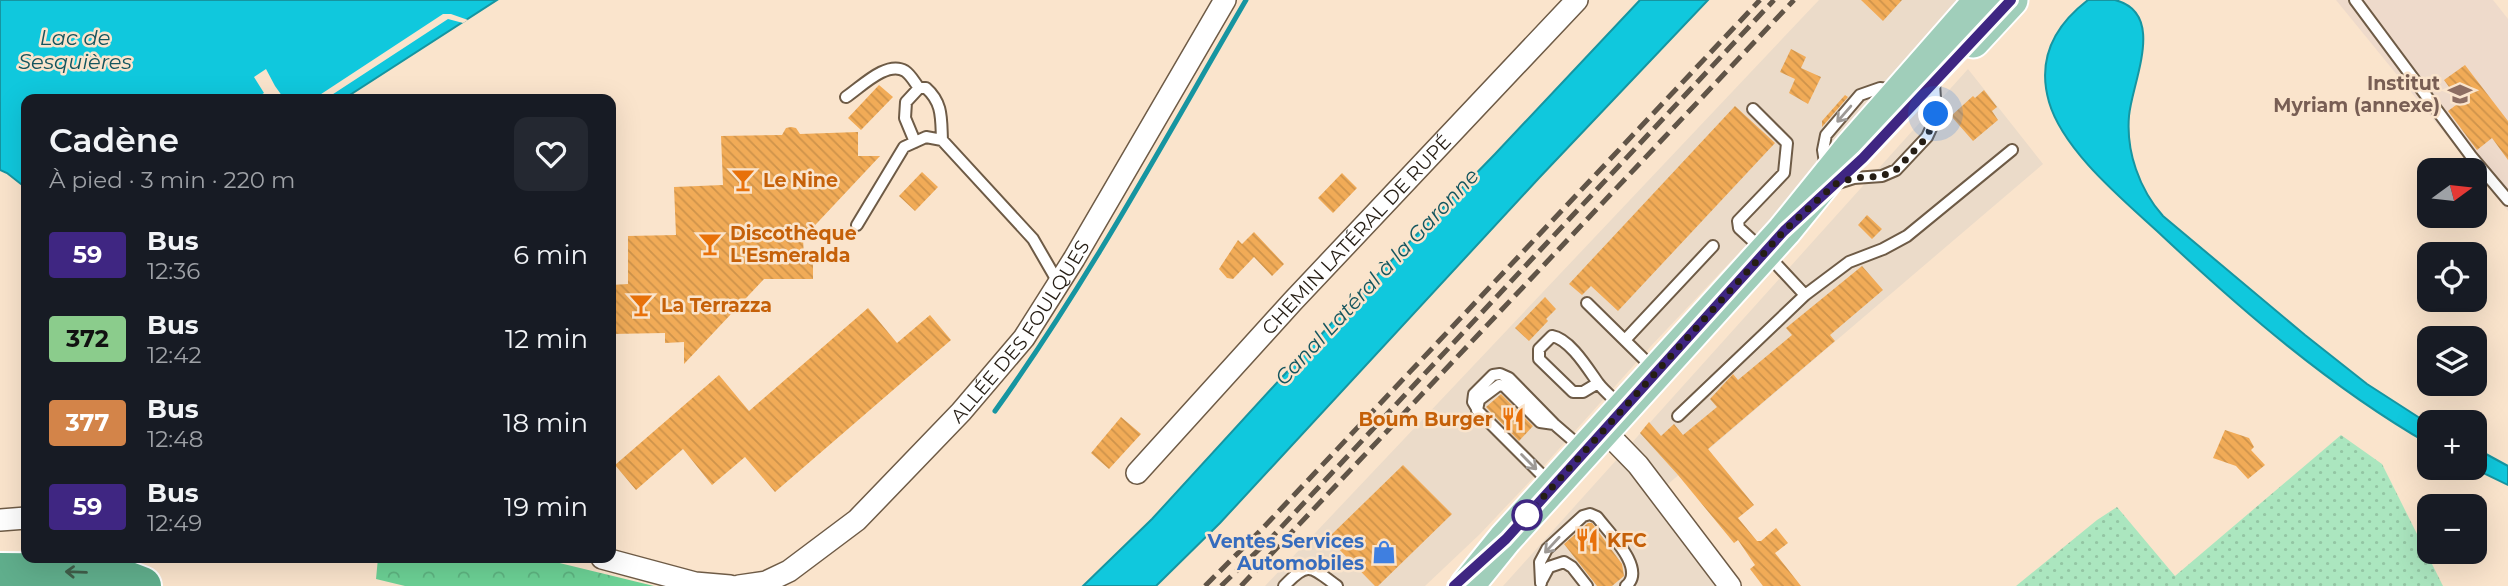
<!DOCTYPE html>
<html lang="fr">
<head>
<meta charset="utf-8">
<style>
  :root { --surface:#171b24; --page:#242831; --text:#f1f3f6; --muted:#9ea1a6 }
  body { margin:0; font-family:Montserrat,sans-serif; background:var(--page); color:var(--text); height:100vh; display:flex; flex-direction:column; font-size:26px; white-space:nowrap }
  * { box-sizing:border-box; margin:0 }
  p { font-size:23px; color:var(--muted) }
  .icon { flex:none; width:38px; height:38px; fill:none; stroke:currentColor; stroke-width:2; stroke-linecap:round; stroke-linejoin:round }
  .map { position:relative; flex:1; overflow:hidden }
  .details { position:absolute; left:21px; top:94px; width:595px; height:469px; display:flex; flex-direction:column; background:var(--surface); border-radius:14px; box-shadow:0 7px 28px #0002 }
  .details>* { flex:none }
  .badge { padding:0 14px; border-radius:5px; font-size:24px; line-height:46px }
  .needle { width:46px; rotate:75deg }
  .tools { position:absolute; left:2417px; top:158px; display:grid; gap:14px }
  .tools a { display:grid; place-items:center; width:70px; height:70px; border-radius:14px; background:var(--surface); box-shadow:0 7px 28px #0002; font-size:35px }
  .you { position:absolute; width:35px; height:35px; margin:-18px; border:5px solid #fff; border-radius:50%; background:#1a73e8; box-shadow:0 0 0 10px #1a73e833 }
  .map>.badge { position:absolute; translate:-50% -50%; box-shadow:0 0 0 4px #fff }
  .round { display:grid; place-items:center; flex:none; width:74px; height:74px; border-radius:14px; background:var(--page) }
  .summary { display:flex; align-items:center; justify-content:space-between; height:119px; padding:0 28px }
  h1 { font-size:33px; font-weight:600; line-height:52px }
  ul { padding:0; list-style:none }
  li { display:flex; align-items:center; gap:21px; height:84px; padding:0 28px }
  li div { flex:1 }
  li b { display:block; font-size:26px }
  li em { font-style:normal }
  li .badge { min-width:77px; font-weight:700; text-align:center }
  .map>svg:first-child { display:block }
  .commercial { fill:#ebdbc9 }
  .education { fill:#eedacb }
  .grass { fill:url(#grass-dots) }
  .forest { fill:url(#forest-crowns) }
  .water { fill:#10c8dd; stroke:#1695a1; stroke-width:2 }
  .pier { fill:#fae4cc }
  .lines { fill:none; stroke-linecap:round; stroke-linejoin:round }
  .stream { stroke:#1695a1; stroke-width:5 }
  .building { fill:url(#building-back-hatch) }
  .lane-casing { stroke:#6e5b46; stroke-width:14 }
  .street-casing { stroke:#6e5b46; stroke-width:24 }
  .primary-casing { stroke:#fff; stroke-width:37 }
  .highway-casing { stroke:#fff; stroke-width:42 }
  .lane { stroke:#fff; stroke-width:10 }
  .street { stroke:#fff; stroke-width:21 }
  .primary { stroke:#a0ceba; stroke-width:33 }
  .highway { stroke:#60ae8c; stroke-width:38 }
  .rail { stroke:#605447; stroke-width:5; stroke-dasharray:14 7; stroke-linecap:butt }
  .oneway { stroke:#9d9995 }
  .oneway2 { stroke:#405e4a }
  .line-casing { stroke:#fff; stroke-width:16 }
  .line { stroke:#3f2682; stroke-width:10 }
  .walk { stroke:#251d14; stroke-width:7; stroke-dasharray:0 12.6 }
  .stop-dot { fill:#fff; stroke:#3f2682; stroke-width:3.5 }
  .labels { text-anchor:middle; stroke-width:5; stroke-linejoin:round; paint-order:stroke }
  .education-label { font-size:19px; font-weight:bold; fill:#785e54; stroke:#fae4cc; text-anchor:end }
  .food-label { font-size:19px; font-weight:bold; fill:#c56008; stroke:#fae4cc; text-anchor:start }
  .street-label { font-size:19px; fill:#251d14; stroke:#fae4cc }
  .shop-label { font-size:19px; font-weight:bold; fill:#366cbe; stroke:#fae4cc; text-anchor:end }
  .water-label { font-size:21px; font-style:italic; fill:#14555e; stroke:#fae4cc }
</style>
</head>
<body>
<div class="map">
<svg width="2508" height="586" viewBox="0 0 2508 586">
  <defs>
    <pattern id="grass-dots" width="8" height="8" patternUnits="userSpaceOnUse" patternTransform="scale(1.75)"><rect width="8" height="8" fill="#abe6bf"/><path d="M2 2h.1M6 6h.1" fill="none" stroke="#93c5a3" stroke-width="1.8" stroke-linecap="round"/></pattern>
    <pattern id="forest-crowns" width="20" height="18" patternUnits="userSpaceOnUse" patternTransform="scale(1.75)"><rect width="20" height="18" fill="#6cd195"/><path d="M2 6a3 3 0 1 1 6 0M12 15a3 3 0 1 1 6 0" fill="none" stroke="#5db380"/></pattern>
    <pattern id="building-back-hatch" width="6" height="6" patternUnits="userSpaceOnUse" patternTransform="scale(1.75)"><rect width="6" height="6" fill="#f1ab57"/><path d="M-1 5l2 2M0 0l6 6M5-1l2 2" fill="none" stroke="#ce934b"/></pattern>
  </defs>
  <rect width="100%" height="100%" fill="#fae4cc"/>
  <path class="commercial" d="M1819,0H1967L1803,185L1651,346L1533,478L1480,534L1425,586H1265Z
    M1968,69L2043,164L1654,496L1723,586H1503Z"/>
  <path class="education" d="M2336,0H2493L2508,19V211Z"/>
  <path class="grass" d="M2341,435L2382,464L2443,586H2016L2097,520L2117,507L2175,576Z"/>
  <path class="forest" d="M378,558H539L654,586H405L376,579Z"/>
  <path class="water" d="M0,0H497L342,100H26V188L7,173L0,170Z
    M1640,0H1708L1539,178L1220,523L1156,586H1083L1152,519L1350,303L1495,154Z
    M2088,0C2096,0 2107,0 2115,0C2167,13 2132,82 2129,116C2126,151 2139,189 2163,216L2305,335L2367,384L2429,424V444C2330,387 2240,309 2157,231C2121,198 2063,150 2049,102C2037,60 2054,26 2088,0Z
    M2475,448L2508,466V485L2471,467H2474Z"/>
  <path class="pier" d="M443,14H451L468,20L463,23L448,19L324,100H312Z
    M266,69L275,86L285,100H253L264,93L254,77Z"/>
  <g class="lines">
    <path class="stream" d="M995,411C1089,280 1165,139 1246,0"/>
  </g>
  <path class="building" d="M1861,0H1902L1883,21Z
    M1791,49L1806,57L1801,68L1821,77L1808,104L1789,93L1795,79L1780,72Z
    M2465,65L2508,121V160L2492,138L2477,150L2448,111L2460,102L2444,80Z
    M879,85L893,97L861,130L848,118Z
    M1984,90L1997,107L1992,111L1998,120L1973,141L1951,116L1973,96L1975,98Z
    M1845,95L1848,97L1822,127V121Z
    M1735,106L1775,143L1618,311L1591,286L1582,295L1569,284Z
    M791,127L796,128L800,134L858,132V156H880L803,238L804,258H813V279H764L684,364V342L665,343V333L611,334V285L628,284V236L676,235L674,187L723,185L721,136L782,135L786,128Z
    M922,172L938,187L915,211L899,196Z
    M1342,173L1357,188L1333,213L1318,198Z
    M1867,215L1882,229L1872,239L1858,225Z
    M1254,232L1284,264L1272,276L1254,257L1233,279L1227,278L1219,269L1238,240L1242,244Z
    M1862,266L1883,290L1830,335L1835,341L1708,449L1754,505L1738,518L1757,541H1761L1776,528L1788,543L1775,553L1801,586H1763L1750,569L1755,565L1738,540L1734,543L1678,475L1640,433L1649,422L1661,436L1674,424L1683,435L1717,407L1710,399L1733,374L1738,380L1792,335L1786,328Z
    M1545,297L1556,309L1546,319L1548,321L1529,341L1515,328Z
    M868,308L897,343L930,315L951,340L775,492L745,457L712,485L683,449L636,490L615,465L719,375L749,411Z
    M1501,394L1533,426L1519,441L1486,407Z
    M1121,417L1141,434L1109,469L1091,453Z
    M2225,430L2249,438L2254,447L2251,450L2265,465L2248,479L2236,466L2213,458Z
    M1403,465L1452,514L1378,586H1375L1328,538Z
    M1588,523H1592L1622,564L1624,576L1612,586H1597L1564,544Z"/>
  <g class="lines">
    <g class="lane-casing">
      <path id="lane" d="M2355,0L2471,156L2508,200
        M846,97C861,87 887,60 905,71C911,75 915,83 919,88
        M1753,109L1787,143L1784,173L1738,221L1739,228L1765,252L1805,295
        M915,142L905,118L906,102L919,88H926C943,103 941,119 942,140
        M1826,169L1823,150L1826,135L1860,95L1880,88L1896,90
        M1835,184L1854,178L1882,176L1896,170L1927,137L1933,124L1936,115L1934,83
        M857,225L904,147L926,137L942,140L1033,239L1059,284
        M1587,303L1655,370
        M1625,340L1713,246
        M1598,383L1583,392H1573L1539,359V349L1552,336C1570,339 1588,369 1598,383C1604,391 1614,399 1622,407
        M1477,410L1479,400L1499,385L1504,386L1540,422L1554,424
        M1678,416L1805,295L1849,262L1883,249L1907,236L2012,150
        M1550,483L1479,412L1473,402L1474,394L1493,375L1500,374L1509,378L1554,424L1583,449
        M1542,580L1549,567L1564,562L1572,567L1587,586
        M1541,583L1540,562L1547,549L1583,516L1590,514L1597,517C1609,533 1647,569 1626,586
        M1284,586C1309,560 1311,567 1337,586"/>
    </g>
    <g class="street-casing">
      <g id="street">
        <path d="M1604,430L1638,465L1730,586"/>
        <path id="s1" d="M1137,473L1293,301L1577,0"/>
        <path d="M0,520L26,518"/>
        <path d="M602,558L695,583L730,586"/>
        <path id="s2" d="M739,586L766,582L789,571L857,520L961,412L1024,338L1074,259L1225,0"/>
      </g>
    </g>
    <g class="primary-casing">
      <path id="primary" d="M1973,41L2011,0
        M1467,586L1505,539L1784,231L1852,147L1981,0"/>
    </g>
    <g class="highway-casing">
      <path id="highway" d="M0,572L108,573L142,586"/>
    </g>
    <use href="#lane" class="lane"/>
    <use href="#street" class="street"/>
    <use href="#primary" class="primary"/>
    <use href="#highway" class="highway"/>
    <path class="rail" d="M1205,586L1263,528L1760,0
      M1221,586L1273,536L1774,0
      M1241,586L1794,0"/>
  </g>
  <defs><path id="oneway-shaft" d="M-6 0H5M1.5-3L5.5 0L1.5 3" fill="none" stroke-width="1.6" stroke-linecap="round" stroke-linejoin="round" transform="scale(1.75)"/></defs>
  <g class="oneway">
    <use href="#oneway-shaft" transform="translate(1844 114) rotate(131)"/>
    <use href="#oneway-shaft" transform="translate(1529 462) rotate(45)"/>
    <use href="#oneway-shaft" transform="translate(1552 545) rotate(133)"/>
  </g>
  <use class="oneway2" href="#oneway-shaft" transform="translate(76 572) rotate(-178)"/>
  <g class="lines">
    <g class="line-casing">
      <path id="line" d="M1454,586L1506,539L1784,231L1863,158L2011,0"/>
    </g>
    <use href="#line" class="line"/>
    <path class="walk" d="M1527,515L1784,231L1835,184L1854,178L1882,176L1896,170L1927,137L1936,114"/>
  </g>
  <defs>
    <g id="school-bare" transform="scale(1.89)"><path d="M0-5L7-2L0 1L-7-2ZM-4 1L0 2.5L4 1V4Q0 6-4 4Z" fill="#8d6e63" stroke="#fae4cc" stroke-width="2.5" paint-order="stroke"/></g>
    <g id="bar-bare" transform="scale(1.89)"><path d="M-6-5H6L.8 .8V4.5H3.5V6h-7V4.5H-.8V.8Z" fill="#e8710a" stroke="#fae4cc" stroke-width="2.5" paint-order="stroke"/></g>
    <g id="restaurant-bare" transform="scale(1.89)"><path d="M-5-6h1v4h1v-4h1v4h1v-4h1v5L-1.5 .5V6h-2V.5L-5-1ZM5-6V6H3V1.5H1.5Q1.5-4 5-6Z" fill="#e8710a" stroke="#fae4cc" stroke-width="2.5" paint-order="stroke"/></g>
    <g id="shop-bare" transform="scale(1.89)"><path d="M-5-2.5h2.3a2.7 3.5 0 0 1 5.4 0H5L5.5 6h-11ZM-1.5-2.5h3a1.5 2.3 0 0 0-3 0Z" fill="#3f7fe0" stroke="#fae4cc" stroke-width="2.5" paint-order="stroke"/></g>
  </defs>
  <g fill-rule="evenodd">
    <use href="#school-bare" x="2460" y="94"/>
    <use href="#bar-bare" x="743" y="180"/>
    <use href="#bar-bare" x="710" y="244"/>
    <use href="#bar-bare" x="641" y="305"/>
    <use href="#restaurant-bare" x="1513" y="419"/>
    <use href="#restaurant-bare" x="1587" y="540"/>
    <use href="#shop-bare" x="1384" y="552"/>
  </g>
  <circle class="stop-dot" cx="1527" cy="515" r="14"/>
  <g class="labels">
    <g class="education-label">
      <text x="2440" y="90">Institut<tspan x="2440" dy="22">Myriam (annexe)</tspan></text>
    </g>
    <g class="food-label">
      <text x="763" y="187">Le Nine</text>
      <text x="730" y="240">Discothèque<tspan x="730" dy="22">L'Esmeralda</tspan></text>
      <text x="661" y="312">La Terrazza</text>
      <text x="1493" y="426" text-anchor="end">Boum Burger</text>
      <text x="1607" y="547">KFC</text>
    </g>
    <g class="street-label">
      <text dy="7" stroke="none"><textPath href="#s1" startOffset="324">CHEMIN LATÉRAL DE RUPÉ</textPath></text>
      <text dy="7" stroke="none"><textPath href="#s2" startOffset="388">ALLÉE DES FOULQUES</textPath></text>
    </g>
    <g class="shop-label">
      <text x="1364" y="548">Ventes Services<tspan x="1364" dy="22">Automobiles</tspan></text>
    </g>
    <g class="water-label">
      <text x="75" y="45">Lac de<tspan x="75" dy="24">Sesquières</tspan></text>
      <text transform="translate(1377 277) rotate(-47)" y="7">Canal Latéral à la Garonne</text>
    </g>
  </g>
</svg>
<div class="tools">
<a><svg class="needle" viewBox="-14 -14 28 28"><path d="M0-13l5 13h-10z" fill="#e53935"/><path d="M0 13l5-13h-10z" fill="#9ea1a6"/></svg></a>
<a><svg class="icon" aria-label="locate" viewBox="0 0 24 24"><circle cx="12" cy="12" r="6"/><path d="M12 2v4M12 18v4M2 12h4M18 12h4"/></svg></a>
<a><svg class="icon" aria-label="layers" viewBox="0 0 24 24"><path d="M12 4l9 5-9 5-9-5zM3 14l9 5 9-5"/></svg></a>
<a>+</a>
<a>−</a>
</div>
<div class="you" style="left:1936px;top:114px"></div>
<section class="details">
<div class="summary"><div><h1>Cadène</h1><p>À pied · 3 min · 220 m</p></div><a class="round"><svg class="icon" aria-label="heart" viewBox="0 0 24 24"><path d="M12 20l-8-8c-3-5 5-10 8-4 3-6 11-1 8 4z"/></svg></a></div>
<ul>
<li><span class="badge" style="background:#3f2682;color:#fff">59</span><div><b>Bus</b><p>12:36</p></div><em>6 min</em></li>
<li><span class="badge" style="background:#8bcc8c;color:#111">372</span><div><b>Bus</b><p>12:42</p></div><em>12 min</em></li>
<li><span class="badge" style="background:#d38449;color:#fff">377</span><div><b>Bus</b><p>12:48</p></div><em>18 min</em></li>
<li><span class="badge" style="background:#3f2682;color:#fff">59</span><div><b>Bus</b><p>12:49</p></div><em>19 min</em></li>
</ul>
</section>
</div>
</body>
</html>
